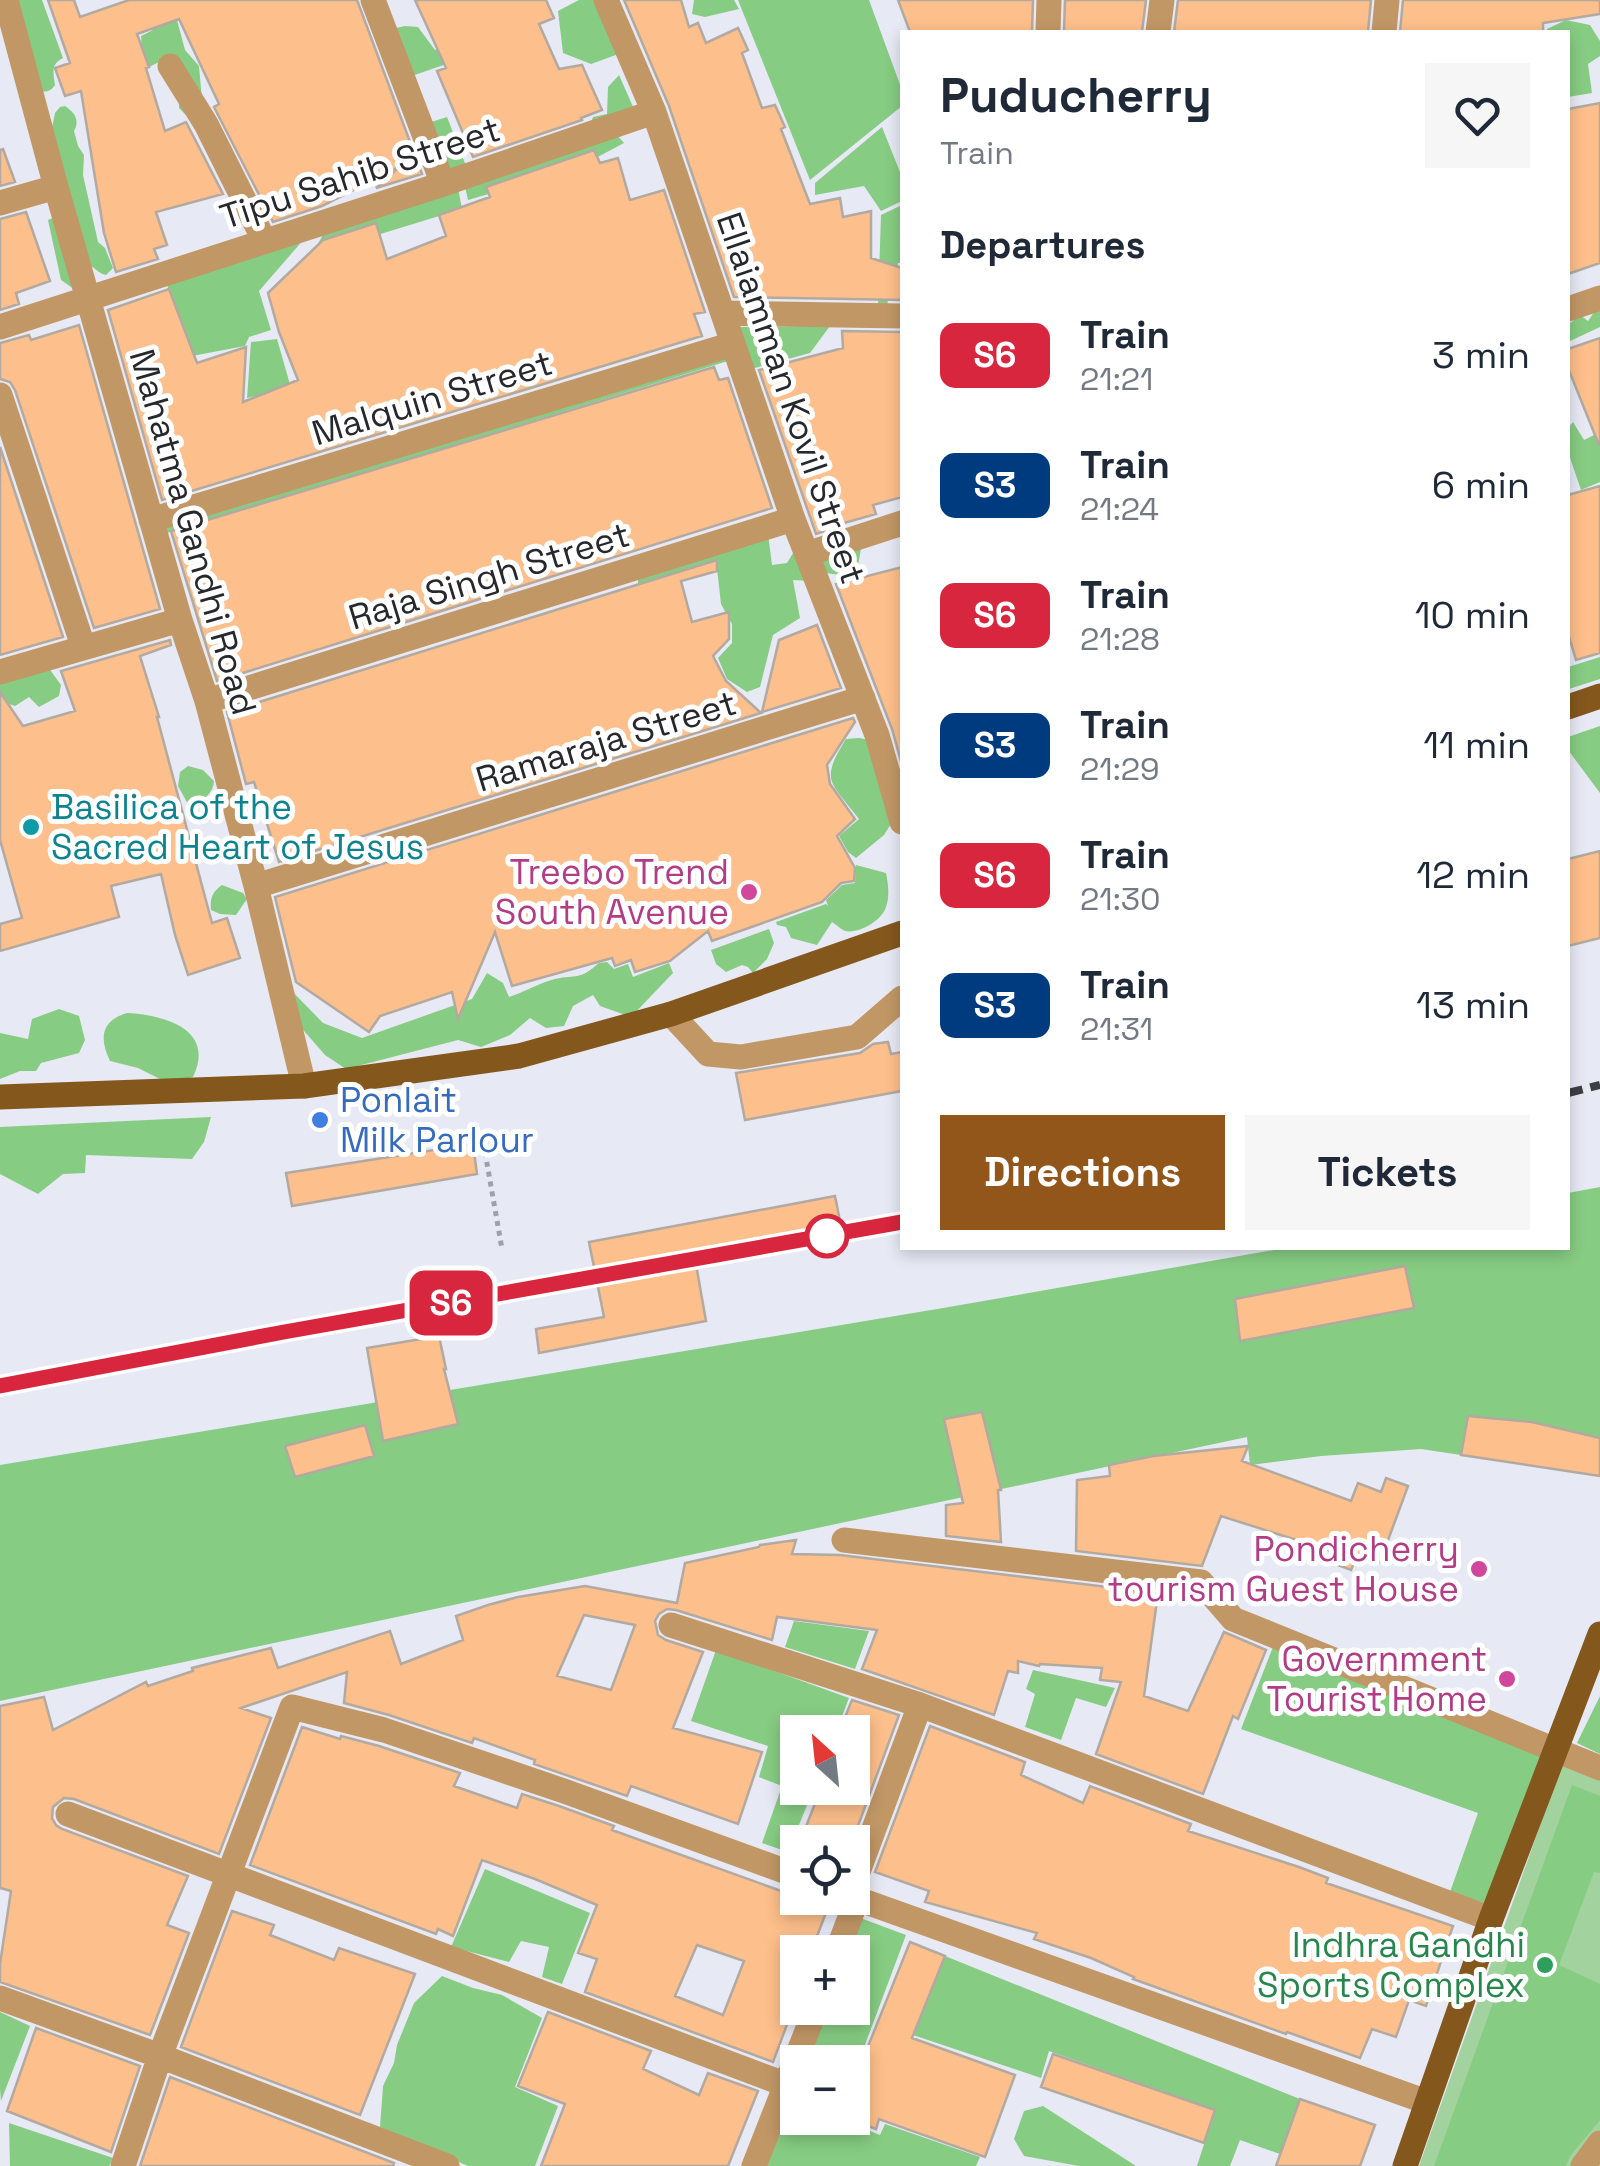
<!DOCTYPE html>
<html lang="en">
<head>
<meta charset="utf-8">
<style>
  :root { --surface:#fff; --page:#f6f6f7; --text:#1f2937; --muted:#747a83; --accent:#93561a }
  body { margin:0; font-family:"Space Grotesk",sans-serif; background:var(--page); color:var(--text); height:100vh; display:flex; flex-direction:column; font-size:38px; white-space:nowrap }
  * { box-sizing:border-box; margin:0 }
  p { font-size:32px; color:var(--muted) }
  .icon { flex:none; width:55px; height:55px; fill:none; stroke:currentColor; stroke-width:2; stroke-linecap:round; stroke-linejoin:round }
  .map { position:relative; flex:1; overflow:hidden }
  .drawer { position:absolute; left:900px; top:30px; width:670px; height:1220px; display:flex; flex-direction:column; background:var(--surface); border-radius:0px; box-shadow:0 5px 15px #0003 }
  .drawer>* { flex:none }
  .badge { padding:0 20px; border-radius:15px; font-size:35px; line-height:65px }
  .needle { width:65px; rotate:333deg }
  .controls { position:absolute; left:780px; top:1715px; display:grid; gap:20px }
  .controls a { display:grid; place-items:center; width:90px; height:90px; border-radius:0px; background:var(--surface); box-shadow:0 5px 15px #0003; font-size:50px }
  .map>.badge { position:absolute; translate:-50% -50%; box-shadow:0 0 0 5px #fff }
  h2 { padding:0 40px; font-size:38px; line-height:90px }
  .round { display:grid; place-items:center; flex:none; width:105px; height:105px; border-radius:0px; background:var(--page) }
  .overview { display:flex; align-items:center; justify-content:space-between; height:170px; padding:0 40px }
  h1 { font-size:48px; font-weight:700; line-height:75px }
  .primary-button { display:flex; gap:20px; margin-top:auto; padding:20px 40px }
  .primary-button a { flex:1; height:115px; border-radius:0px; background:var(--accent); color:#fff; font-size:40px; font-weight:700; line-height:115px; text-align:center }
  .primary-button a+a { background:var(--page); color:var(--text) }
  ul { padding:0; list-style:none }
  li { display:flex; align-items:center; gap:30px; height:130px; padding:0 40px }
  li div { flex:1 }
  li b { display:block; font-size:38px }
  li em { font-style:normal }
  li .badge { min-width:110px; font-weight:700; text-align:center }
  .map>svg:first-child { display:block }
  .green { fill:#a2d29e }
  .forest { fill:#87cc83 }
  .building { fill:#fdbf8b; stroke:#b2a9a1; stroke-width:2.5; fill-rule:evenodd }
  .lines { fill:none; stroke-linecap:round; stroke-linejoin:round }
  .path { stroke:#9fa1aa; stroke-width:5; stroke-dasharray:5 5; stroke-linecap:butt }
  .minor { stroke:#c19766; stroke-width:25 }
  .major { stroke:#84571d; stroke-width:25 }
  .rail { stroke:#3d3e43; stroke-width:8; stroke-dasharray:15 8; stroke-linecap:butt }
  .line-casing { stroke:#fff; stroke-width:22 }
  .line { stroke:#d7263d; stroke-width:15 }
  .culture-dot { fill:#0f9aa8; stroke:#fff; stroke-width:4 }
  .hotel-dot { fill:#d1479c; stroke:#fff; stroke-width:4 }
  .shop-dot { fill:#3f7fe0; stroke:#fff; stroke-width:4 }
  .stop-dot { fill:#fff; stroke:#d7263d; stroke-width:5 }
  .leisure-dot { fill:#2e9e5b; stroke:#fff; stroke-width:4 }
  .labels { text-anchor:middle; stroke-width:10; stroke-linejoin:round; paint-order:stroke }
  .street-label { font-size:35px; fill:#27282c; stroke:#fff }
  .culture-label { font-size:35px; fill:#0d838f; stroke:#fff; text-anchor:start }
  .hotel-label { font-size:35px; fill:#b23c85; stroke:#fff; text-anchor:end }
  .shop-label { font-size:35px; fill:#366cbe; stroke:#fff; text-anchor:start }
  .leisure-label { font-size:35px; fill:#27864d; stroke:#fff; text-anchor:end }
</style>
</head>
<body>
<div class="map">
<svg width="1600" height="2166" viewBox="0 0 1600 2166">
  <rect width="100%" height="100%" fill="#e7e9f5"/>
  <path class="green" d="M1563,1761L1600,1775V2166H1419Z"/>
  <path class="forest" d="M10,0H42L63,58C51,64 53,72 55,85C49,94 43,92 34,89Z
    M579,0H601L624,52L591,64L563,53L558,11Z
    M694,0H734L739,9L705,17L692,14Z
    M738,0H869L902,90V106L810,180Z
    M142,10L177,20L185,50L199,66L202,100L186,115L179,108V86L161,61L149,67L140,65C137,54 143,46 141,36L153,30Z
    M1566,20L1590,25L1600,41V56L1588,64L1592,93L1568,97V32H1547V29Z
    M405,26L418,27L435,50L453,44L455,61L406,78L387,30Z
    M619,75L634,109L589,128L593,117L607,114L608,87Z
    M65,106C75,113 80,120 74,131L78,146L84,155L83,175L96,233L98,242L105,248L113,268L106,275C99,274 94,266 87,265L50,138L55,113L60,107Z
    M447,117L468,171L444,179L425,124Z
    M882,127L902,177V201L881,211L864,186L815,195V183Z
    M617,135L624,143L577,168L468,200L464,182Z
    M457,182L462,209L312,255L326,229Z
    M902,205V263H898L896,273L889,277L887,314L878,307L881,215Z
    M60,215L81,294L61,280L48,220Z
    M311,231L259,291L271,330L249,337L245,346L192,356L165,279Z
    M1597,308H1600V327L1568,342V325L1580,315L1588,321Z
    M830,326L810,353L751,369L735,327Z
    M277,339L291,388L247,398L251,342Z
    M725,349L728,361L164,534L169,521Z
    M1573,422L1584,440L1600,432V482L1581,490L1568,452V428Z
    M768,534L772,565L787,563L798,545L812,581L793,580L800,618L773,635L760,687L747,692L727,679L718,658L732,643V624L721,604L716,559L709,564L638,585V571Z
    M862,543L856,577L818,572L820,557Z
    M1600,657V679L1569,689L1568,667Z
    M48,667L61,685L59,696L39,707L29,697L15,706L0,701V679Z
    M1600,726V793L1568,750V737Z
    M859,738L877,741L896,816L884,835L856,858L848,852L839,836L859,819C831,782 819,782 846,739Z
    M188,766L203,770L214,781C213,795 201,802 189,806L178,786L180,772Z
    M856,865L886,873C888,883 890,896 886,907C882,920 860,934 845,931C842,930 834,923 832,922L817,945L791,938L786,927L777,925L776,922L826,904L828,906L826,900L842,885L855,883Z
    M222,885L243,893L247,899L236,915L220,914L211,910C210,898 212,892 222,885Z
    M769,929L774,943L767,959L753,973L748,967L742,965L726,972L716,964L711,950Z
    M607,962L614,969L628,964L633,977L669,963L673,973L631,1017L600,1006L593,995L573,1006L564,1026L546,1028L530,1018L510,1035L481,1047L458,1040L346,1069L325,1055L291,1016L284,983L323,1023L362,1038L472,999L487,973L503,983L509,997C524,992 539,983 555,979C578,974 578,981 599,963Z
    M59,1009L79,1016L85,1040L79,1053L41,1063L36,1071H20L0,1079V1033L28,1039L32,1019Z
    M127,1013C164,1015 216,1029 193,1077L173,1082L160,1079L138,1068L110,1061C99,1038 101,1021 127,1013Z
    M211,1117L204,1142L192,1159L86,1155L85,1173L63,1174L38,1194L0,1174V1127Z
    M1600,1187V1438L1527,1422L1468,1416L1461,1455L1421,1449L1321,1456L1250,1465L1247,1437L0,1701V1465L949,1307L1285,1248H1568V1193Z
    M794,1621L869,1631L855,1669L785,1647Z
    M1273,1647L1544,1756L1487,1904L1450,1892L1478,1813L1241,1729Z
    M716,1650L849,1698L836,1732H798V1788H814L788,1852L762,1843L782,1786L759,1777L768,1746L691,1721Z
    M1033,1670L1115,1688L1106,1707L1076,1698L1061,1740L1025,1727L1035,1694L1026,1689Z
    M1600,1696V1754L1577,1743Z
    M1572,1785L1600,1796V1873L1594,1872L1559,1965L1600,1984V2120L1570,2156L1566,2166H1434Z
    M485,1869L590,1913L562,1984L542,1977L549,1947L521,1941L509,1962L451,1947Z
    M855,1916L906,1935L853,2077L852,2062H800L820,2008H852V1952H841Z
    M945,1956L1300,2099L1280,2154L1240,2140L1230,2166H1197L1215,2110L1049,2051L1041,2078L913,2035Z
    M442,1976L473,1988L502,1995L542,2018L515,2087L558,2106L535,2166H468L380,2127L383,2086L394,2063L397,2045L414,2003Z
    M0,2012L30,2026L1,2101L0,2089Z
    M797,2068L798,2118H838L880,2135L885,2124L980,2157L976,2166H761Z
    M1043,2106L1136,2166H1079L1024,2156L1014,2139L1024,2111Z
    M9,2123L113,2158L109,2166H10Z"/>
  <path class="building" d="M48,0H74L80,17L129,0H357L422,174L376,188L399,167L322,206L273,222L214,107L219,104L179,19L137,34L149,67L146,68L165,131L186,122L223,194L156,212L167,245L154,249L158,259L116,272L104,233L81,91L65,96L55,68L70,63Z
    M415,0H546L554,18L539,24L559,69L582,65L602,110L581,118L582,120L473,157L437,71L446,68Z
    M624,0H681L689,27L698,23L706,43L738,28L748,50L742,53L762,108L775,105L785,127L781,129L810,204L840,198L843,217L871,211V258L902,268V300L734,297L669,106Z
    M898,0H1033L1032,32H910Z
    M1065,0H1146L1142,32H1064Z
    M1178,0H1371L1368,32H1174Z
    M1403,0H1600V14L1543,23V32H1400Z
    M1600,103V263L1568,274V109Z
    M3,149L15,182L0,186V150Z
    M594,150L600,163L618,158L630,200L664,190L705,312L694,314L702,336L162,500L108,310L169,289L197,363L246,347L243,402L298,380L279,332L268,293L323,240L376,223L387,259L446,236L439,215L490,197L486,187Z
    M26,212L50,281L16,293L19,304L0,310V219Z
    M79,325L160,609L94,628L15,390L10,382L0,379V343L29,335L31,340Z
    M842,331L902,332V497L873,505L876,514L830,527L831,529L816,534L759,370L843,348Z
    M1600,338V445H1599L1568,368V349Z
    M714,367L719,380L728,378L772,508L217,681L171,531Z
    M0,447L63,637L0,655Z
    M1600,486V653L1576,660L1568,633V495Z
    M717,560V571L681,581L692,622L729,612V639L713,656L726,681L761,713L279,862L254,782L246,784L227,712Z
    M902,567V765L892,729L836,584Z
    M817,625L841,688L762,712L779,640Z
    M170,640L171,645L140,656L159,717H157L212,923L227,918L240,958L188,975L175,935L161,874L111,886L119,917L0,951V924L22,918L0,840V692L23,726L75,711L61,671Z
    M853,718L855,722L827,765L830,784L855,819L837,836L855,868L854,881L841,883L822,902L712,941L708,931L670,961L635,972L631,960L615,966L612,958L512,986L495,932L458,1019L452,992L380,1016L369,1032L296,982L275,897Z
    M1600,851V938L1568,946V859Z
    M888,1042L891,1054L902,1052V1091L745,1120L736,1073L860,1053L873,1044Z
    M473,1144L477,1174L292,1206L286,1173Z
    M835,1196L841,1226L694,1253L706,1321L539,1353L536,1329L604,1317L589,1242Z
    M1405,1266L1414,1308L1240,1341L1235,1299Z
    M439,1336L446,1369H444L458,1424L383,1441L367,1348Z
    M982,1412L1001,1490H998L1001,1542L946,1536V1505L963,1503L944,1419Z
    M1468,1416L1532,1422L1600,1438V1476L1461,1455Z
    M365,1425L374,1456L295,1477L285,1446Z
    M1248,1446L1242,1461L1351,1501L1358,1483L1381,1492L1386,1478L1408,1486L1380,1562L1358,1554L1351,1570L1327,1561L1331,1551L1221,1516L1202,1566L1076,1551L1077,1480L1110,1476L1109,1465L1153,1456Z
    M796,1540L792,1554L840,1555L1158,1593L1144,1696L1188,1711L1224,1632L1266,1650L1238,1719L1233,1716L1203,1794L1096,1754L1121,1682L1100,1680L1102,1668L1040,1664L1039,1666L1018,1661V1673L1008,1671L994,1715L862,1669L877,1630L777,1617L772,1640L676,1610L667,1609L659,1614L655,1621L658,1635L666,1640L703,1652L673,1728L762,1752L738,1824L631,1786L627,1796L534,1764L535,1760L474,1738L472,1743L389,1715L344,1703L347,1672L241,1708L271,1718L219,1854L74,1799L64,1798L53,1807L52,1818L56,1825L62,1829L188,1876L167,1925L189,1933L150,2035L0,1982V1964L11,1891L0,1888V1706L44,1697L53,1730L146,1682L148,1686L193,1671L192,1668L271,1648L278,1668L390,1631L401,1664L463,1640L456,1616L488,1605L518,1597L585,1586L677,1603L685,1563L759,1547L760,1545ZM584,1615L635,1625L611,1690L557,1676Z
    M852,1700L899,1715L852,1842H800L821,1788H852V1732H839Z
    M930,1726L1025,1762L1021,1775L1083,1803L1090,1786L1191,1824L1188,1831L1299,1867L1328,1878L1326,1883L1453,1926L1426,2006L1409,2000L1396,2037L1372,2029L1360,2058L1287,2032L1286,2034L1133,1979L1134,1977L1091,1958L1034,1939L1037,1933L925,1902L929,1891L875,1872Z
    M302,1727L340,1739L341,1736L379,1746L460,1773L454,1786L517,1808L522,1794L559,1806L614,1826L612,1830L784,1892L827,1910L811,1952H798V1995L773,2062L585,1992L597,1959L578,1953L597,1905L535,1879L482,1860L453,1936L438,1929L436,1934L250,1865ZM697,1945L744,1961L723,2015L675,1996Z
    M232,1911L274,1925L270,1935L334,1960L339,1948L415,1974L360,2115L181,2047Z
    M910,1942L945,1956L912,2038L1015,2075L985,2157L879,2119L876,2129L852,2120V2086Z
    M548,2012L651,2051L643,2069L699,2095L708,2073L758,2091L728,2166H541L565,2104L518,2086Z
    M36,2028L140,2066L111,2152L7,2111Z
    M1053,2054L1215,2110L1204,2143L1041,2087Z
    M170,2077L394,2163L393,2166H140Z
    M1300,2099L1375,2125L1360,2166H1276Z"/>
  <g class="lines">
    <path class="path" d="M485,1152L502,1249"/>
    <path class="minor" d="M6,0L56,187L180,620L207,701L256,886L304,1086
      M373,0L443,184
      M606,0L654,112L793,519L877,735L902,822
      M1048,32L1049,0
      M1158,32L1162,0
      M1384,32L1387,0
      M170,66L206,124L264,240
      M0,203L56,187
      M1568,309L1600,298
      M723,313L902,316
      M0,327L443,184L654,112
      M0,395L83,646
      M151,520L733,344
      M807,554L902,523
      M0,672L180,620
      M207,701L793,519
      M256,886L863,698
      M671,1014L708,1054L741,1057L857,1037L902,998
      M844,1540L1201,1582L1233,1619L1600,1768
      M671,1625L920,1705L1491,1919
      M68,1814L787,2085
      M852,1888L920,1705
      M852,1897L1427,2102
      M837,1952L857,1899
      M0,1998L160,2056L447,2166
      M123,2166L160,2056L292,1707L384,1730L564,1791L798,1876
      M754,2166L816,2008
      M1583,2166L1600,2143"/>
    <path class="major" d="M1568,707L1600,696
      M0,1097L304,1086L519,1056L671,1014L902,933
      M1405,2166L1491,1919L1600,1634"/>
    <path class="rail" d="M1568,1093L1600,1085
      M0,1386L246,1339L902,1222"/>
  </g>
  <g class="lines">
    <g class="line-casing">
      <path id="line" d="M0,1386L284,1332L902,1222"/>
    </g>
    <use href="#line" class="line"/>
  </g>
  <circle class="culture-dot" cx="31" cy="827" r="10"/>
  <g class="hotel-dot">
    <circle cx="749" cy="892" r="10"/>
    <circle cx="1479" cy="1569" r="10"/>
    <circle cx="1507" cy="1679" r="10"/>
  </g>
  <circle class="shop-dot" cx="320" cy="1120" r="10"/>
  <circle class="stop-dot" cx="827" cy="1236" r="20"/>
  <circle class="leisure-dot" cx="1545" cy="1965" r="10"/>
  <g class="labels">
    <g class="street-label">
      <text transform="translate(360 173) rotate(-18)" y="12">Tipu Sahib Street</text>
      <text transform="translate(432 398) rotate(-17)" y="12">Malquin Street</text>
      <text transform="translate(791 398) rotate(71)" y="12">Ellaiamman Kovil Street</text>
      <text transform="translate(193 532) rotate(74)" y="12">Mahatma Gandhi Road</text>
      <text transform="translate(489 576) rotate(-17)" y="12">Raja Singh Street</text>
      <text transform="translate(606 741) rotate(-17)" y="12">Ramaraja Street</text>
    </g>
    <g class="culture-label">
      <text x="51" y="819">Basilica of the<tspan x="51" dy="40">Sacred Heart of Jesus</tspan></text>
    </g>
    <g class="hotel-label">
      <text x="729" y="884">Treebo Trend<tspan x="729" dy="40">South Avenue</tspan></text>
      <text x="1459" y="1561">Pondicherry<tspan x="1459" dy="40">tourism Guest House</tspan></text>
      <text x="1487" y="1671">Government<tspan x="1487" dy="40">Tourist Home</tspan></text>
    </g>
    <g class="shop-label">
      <text x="340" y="1112">Ponlait<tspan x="340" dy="40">Milk Parlour</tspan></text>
    </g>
    <g class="leisure-label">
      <text x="1525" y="1957">Indhra Gandhi<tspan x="1525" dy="40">Sports Complex</tspan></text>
    </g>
  </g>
</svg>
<div class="controls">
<a><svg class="needle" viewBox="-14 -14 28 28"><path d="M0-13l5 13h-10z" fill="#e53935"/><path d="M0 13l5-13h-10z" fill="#747a83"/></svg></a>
<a><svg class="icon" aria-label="locate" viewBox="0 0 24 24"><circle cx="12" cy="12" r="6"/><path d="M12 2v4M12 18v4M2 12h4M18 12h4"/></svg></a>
<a>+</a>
<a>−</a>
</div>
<b class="badge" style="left:451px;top:1303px;background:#d7263d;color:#fff">S6</b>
<section class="drawer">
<div class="overview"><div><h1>Puducherry</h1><p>Train</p></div><a class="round"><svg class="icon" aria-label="heart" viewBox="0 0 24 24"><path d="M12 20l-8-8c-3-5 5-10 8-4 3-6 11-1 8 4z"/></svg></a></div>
<h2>Departures</h2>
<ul>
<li><span class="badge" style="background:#d7263d;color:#fff">S6</span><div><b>Train</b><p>21:21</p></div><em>3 min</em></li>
<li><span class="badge" style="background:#003b80;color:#fff">S3</span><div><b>Train</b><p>21:24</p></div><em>6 min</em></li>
<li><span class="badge" style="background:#d7263d;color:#fff">S6</span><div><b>Train</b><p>21:28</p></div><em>10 min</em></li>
<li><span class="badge" style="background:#003b80;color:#fff">S3</span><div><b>Train</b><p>21:29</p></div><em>11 min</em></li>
<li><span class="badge" style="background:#d7263d;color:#fff">S6</span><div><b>Train</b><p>21:30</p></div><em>12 min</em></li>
<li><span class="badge" style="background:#003b80;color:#fff">S3</span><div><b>Train</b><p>21:31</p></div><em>13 min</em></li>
</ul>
<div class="primary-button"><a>Directions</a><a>Tickets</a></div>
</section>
</div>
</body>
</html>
